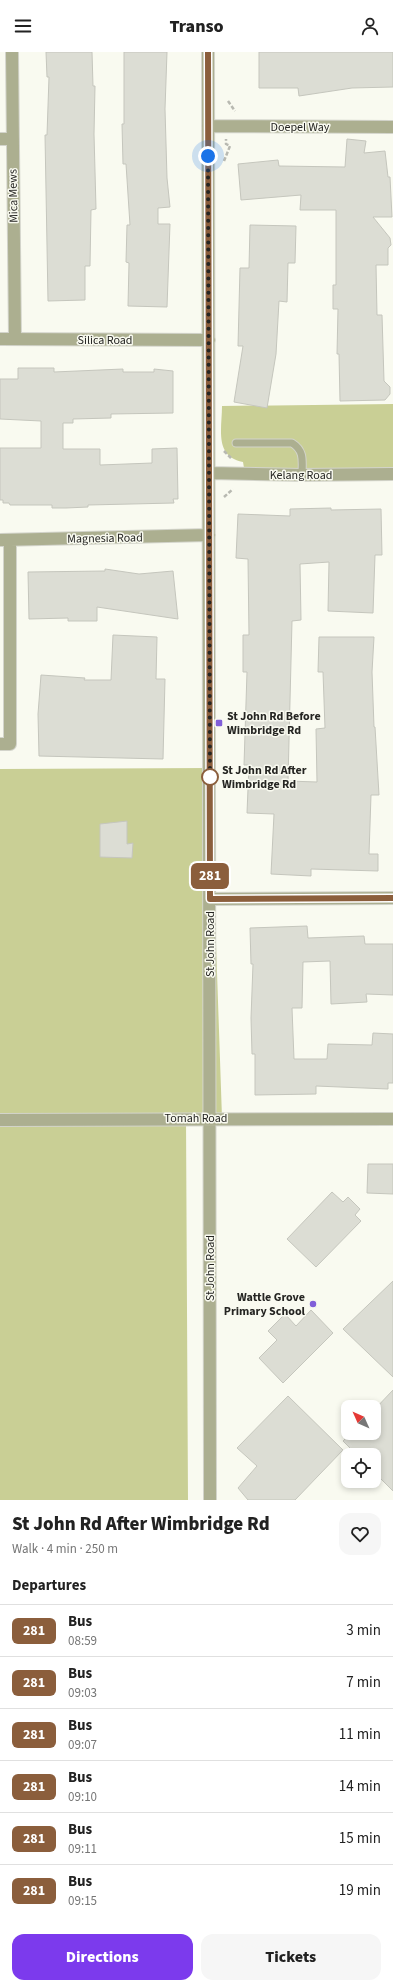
<!DOCTYPE html>
<html lang="en">
<head>
<meta charset="utf-8">
<style>
  :root { --surface:#fff; --page:#f6f6f6; --text:#222; --muted:#767676; --line:#e0e0e0; --accent:#7c3aed }
  body { margin:0; font-family:"Source Sans 3",sans-serif; background:var(--page); color:var(--text); height:100vh; display:flex; flex-direction:column; font-size:15px; white-space:nowrap }
  * { box-sizing:border-box; margin:0 }
  p { font-size:13px; color:var(--muted) }
  .icon { flex:none; width:22px; height:22px; fill:none; stroke:currentColor; stroke-width:2; stroke-linecap:round; stroke-linejoin:round }
  .map { position:relative; height:1448px; overflow:hidden }
  .panel { display:flex; flex-direction:column; background:var(--surface); flex:1 }
  .panel>* { flex:none }
  .badge { padding:0 8px; border-radius:6px; font-size:14px; line-height:26px }
  .needle { width:26px; rotate:315deg }
  .tools { position:absolute; left:341px; top:1348px; display:grid; gap:8px }
  .tools a { display:grid; place-items:center; width:40px; height:40px; border-radius:8px; background:var(--surface); box-shadow:0 2px 6px #0003; font-size:20px }
  .you { position:absolute; width:20px; height:20px; margin:-10px; border:3px solid #fff; border-radius:50%; background:#1a73e8; box-shadow:0 0 0 6px #1a73e833 }
  .map>.badge { position:absolute; translate:-50% -50%; box-shadow:0 0 0 2px #fff }
  h2 { padding:0 12px; font-size:15px; line-height:36px }
  .round { display:grid; place-items:center; flex:none; width:42px; height:42px; border-radius:12px; background:var(--page) }
  .overview { display:flex; align-items:center; justify-content:space-between; height:68px; padding:0 12px }
  h1 { font-size:19px; font-weight:800; line-height:30px }
  .action { display:flex; gap:8px; margin-top:auto; padding:8px 12px }
  .action a { flex:1; height:46px; border-radius:12px; background:var(--accent); color:#fff; font-size:16px; font-weight:800; line-height:46px; text-align:center }
  .action a+a { background:var(--page); color:var(--text) }
  ul { padding:0; list-style:none }
  li { display:flex; align-items:center; gap:12px; height:52px; padding:0 12px; border-top:1px solid var(--line) }
  li div { flex:1 }
  li b { display:block; font-size:15px }
  li em { font-style:normal }
  li .badge { min-width:44px; font-weight:700; text-align:center }
  header { display:flex; justify-content:space-between; align-items:center; height:52px; padding:0 12px; background:var(--surface); font-size:18px; font-weight:800 }
  .map>svg:first-child { display:block }
  .green { fill:#c9cf95 }
  .building { fill:#dcddd4; stroke:#c5c6bd }
  .lines { fill:none; stroke-linecap:round; stroke-linejoin:round }
  .lane-casing { stroke:#d3d4cb; stroke-width:9 }
  .street-casing { stroke:#d3d4cb; stroke-width:14 }
  .path { stroke:#b8b9b1; stroke-width:2.5; stroke-dasharray:4 2; stroke-linecap:butt }
  .lane { stroke:#acaf90; stroke-width:7 }
  .street { stroke:#acaf90; stroke-width:12 }
  .line-casing { stroke:#fff; stroke-width:9 }
  .line { stroke:#8b5e3c; stroke-width:6 }
  .walk { stroke:#252522; stroke-width:4; stroke-dasharray:0 7.2 }
  .poi-dot { fill:#815fd9; stroke:#f9faf0; stroke-width:1.5 }
  .stop-dot { fill:#fff; stroke:#8b5e3c; stroke-width:2 }
  .labels { text-anchor:middle; stroke-width:3; stroke-linejoin:round; paint-order:stroke }
  .street-label { font-size:12px; fill:#252522; stroke:#f9faf0 }
  .poi-label { font-size:12px; font-weight:bold; fill:#252522; stroke:#f9faf0; text-anchor:start }
  .stop-label { font-size:12px; font-weight:bold; fill:#252522; stroke:#f9faf0; text-anchor:start }
</style>
</head>
<body>
<header><svg class="icon" aria-label="menu" viewBox="0 0 24 24"><path d="M4 6h16M4 12h16M4 18h16"/></svg>Transo<svg class="icon" aria-label="person" viewBox="0 0 24 24"><circle cx="12" cy="8" r="4"/><path d="M4 21q1-7 8-7t8 7"/></svg></header>
<div class="map">
<svg width="393" height="1448" viewBox="0 0 393 1448">
  <rect width="100%" height="100%" fill="#f9faf0"/>
  <path class="green" d="M393,352V422H245L243,410C214,404 222,377 222,354Z
    M210,716L222,1066L186,1067L188,1448H0V717Z"/>
  <path class="building" d="M46,0H92L93,34H95L94,82L96,157L91,158L90,214H85V248L48,249L45,83H47L49,25H47Z
    M124,0H167L165,57L167,126L170,155L158,156V172H170L167,255L128,254L129,211L126,210L127,173H130L126,112H123L122,72H124Z
    M259,0H393V35L352,36L299,44L298,36H259Z
    M347,87L366,89L364,101L385,99L388,125H390L392,165H373L390,186L391,193L388,196V213H376L377,263H382L384,329L390,335V342L385,348L340,349L339,302H337L338,257H333V233H336V158H300L301,143L241,148L238,112L278,108L279,114L345,115Z
    M250,173L296,174L295,211H288L287,250L279,249L276,302L267,356L234,350L243,294H238L240,216H249Z
    M18,316H54V320L123,317V320H154V317L173,319V361L111,362V366L73,367V371H63V397H100V413L152,411V397L177,396L178,447H173L174,451L88,453V455L66,456H52V453H10L9,451H3V448H0V396H41V369L0,367V327H18Z
    M331,456V458L381,457L382,503H375L373,561L328,559L329,510L300,512L301,568L292,569L288,729L317,730L316,677L325,676L323,620H318L319,585H374L372,620L374,675H375L379,743H371L369,802H378V819L311,817V824L271,822L274,762L247,761L249,713H244L247,620H243V583H249L248,507L236,506L238,462L290,464V457Z
    M105,517L139,522L173,519L178,567L97,555V569H68V566L29,567L28,520L105,519Z
    M113,583L157,585L156,627H165L163,707L39,704L38,662L41,623L85,626L84,628H111Z
    M127,769V792L133,791L132,806L100,805V772Z
    M307,874L308,886L364,884L365,892H393V943L366,942L367,950L331,952L330,909L303,910L302,956H292L294,1007H327L328,992L372,993L373,981L393,982V1031H388V1037L316,1034V1042L255,1043V1002H252L251,966L253,912H251L250,876Z
    M368,1112H393V1142L367,1141Z
    M332,1140L343,1150L348,1145L360,1157L355,1163L361,1169L316,1215L287,1187Z
    M393,1229V1325L343,1277Z
    M311,1258L333,1281L283,1331L259,1306L277,1288L268,1279L285,1262L296,1274Z
    M393,1338V1439L374,1420V1403H357L343,1389L351,1381H374V1358Z
    M288,1344L343,1398L295,1448H248L238,1436L257,1414L237,1396Z"/>
  <g class="lines">
    <g class="lane-casing">
      <path id="lane" d="M236,391H292C305,399 302,410 302,423"/>
    </g>
    <g class="street-casing">
      <path id="street" d="M12,0L15,287
        M208,0L210,1448
        M208,74L393,75
        M0,87H13
        M0,287L209,288
        M210,421L302,423L393,422
        M0,488L209,483
        M0,692H10V488
        M210,847L393,846
        M0,1068L393,1067"/>
    </g>
    <path class="path" d="M228,49L235,59
      M224,109L230,94L226,92V87
      M224,399L231,406
      M224,445L233,437"/>
    <use href="#lane" class="lane"/>
    <use href="#street" class="street"/>
  </g>
  <g class="lines">
    <g class="line-casing">
      <path id="line" d="M208,0L210,847L393,846"/>
    </g>
    <use href="#line" class="line"/>
    <path class="walk" d="M208,104L210,731V725"/>
  </g>
  <g class="poi-dot">
    <rect x="215" y="667" width="8" height="8" rx="2"/>
    <circle cx="313" cy="1252" r="4"/>
  </g>
  <circle class="stop-dot" cx="210" cy="725" r="8"/>
  <g class="labels">
    <g class="street-label">
      <text x="300" y="79">Doepel Way</text>
      <text transform="translate(13 144) rotate(-91)" y="4">Mica Mews</text>
      <text x="105" y="292">Silica Road</text>
      <text x="301" y="427">Kelang Road</text>
      <text transform="translate(105 486) rotate(-1)" y="4">Magnesia Road</text>
      <text transform="translate(210 892) rotate(-90)" y="4">St John Road</text>
      <text x="196" y="1070">Tomah Road</text>
      <text transform="translate(210 1216) rotate(-90)" y="4">St John Road</text>
    </g>
    <g class="poi-label">
      <text x="227" y="668">St John Rd Before<tspan x="227" dy="14">Wimbridge Rd</tspan></text>
      <text x="305" y="1249" text-anchor="end">Wattle Grove<tspan x="305" dy="14">Primary School</tspan></text>
    </g>
    <g class="stop-label">
      <text x="222" y="722">St John Rd After<tspan x="222" dy="14">Wimbridge Rd</tspan></text>
    </g>
  </g>
</svg>
<div class="tools">
<a><svg class="needle" viewBox="-14 -14 28 28"><path d="M0-13l5 13h-10z" fill="#e53935"/><path d="M0 13l5-13h-10z" fill="#767676"/></svg></a>
<a><svg class="icon" aria-label="locate" viewBox="0 0 24 24"><circle cx="12" cy="12" r="6"/><path d="M12 2v4M12 18v4M2 12h4M18 12h4"/></svg></a>
</div>
<div class="you" style="left:208px;top:104px"></div>
<b class="badge" style="left:210px;top:824px;background:#8b5e3c;color:#fff">281</b>
</div>
<section class="panel">
<div class="overview"><div><h1>St John Rd After Wimbridge Rd</h1><p>Walk · 4 min · 250 m</p></div><a class="round"><svg class="icon" aria-label="heart" viewBox="0 0 24 24"><path d="M12 20l-8-8c-3-5 5-10 8-4 3-6 11-1 8 4z"/></svg></a></div>
<h2>Departures</h2>
<ul>
<li><span class="badge" style="background:#8b5e3c;color:#fff">281</span><div><b>Bus</b><p>08:59</p></div><em>3 min</em></li>
<li><span class="badge" style="background:#8b5e3c;color:#fff">281</span><div><b>Bus</b><p>09:03</p></div><em>7 min</em></li>
<li><span class="badge" style="background:#8b5e3c;color:#fff">281</span><div><b>Bus</b><p>09:07</p></div><em>11 min</em></li>
<li><span class="badge" style="background:#8b5e3c;color:#fff">281</span><div><b>Bus</b><p>09:10</p></div><em>14 min</em></li>
<li><span class="badge" style="background:#8b5e3c;color:#fff">281</span><div><b>Bus</b><p>09:11</p></div><em>15 min</em></li>
<li><span class="badge" style="background:#8b5e3c;color:#fff">281</span><div><b>Bus</b><p>09:15</p></div><em>19 min</em></li>
</ul>
<div class="action"><a>Directions</a><a>Tickets</a></div>
</section>
</body>
</html>
